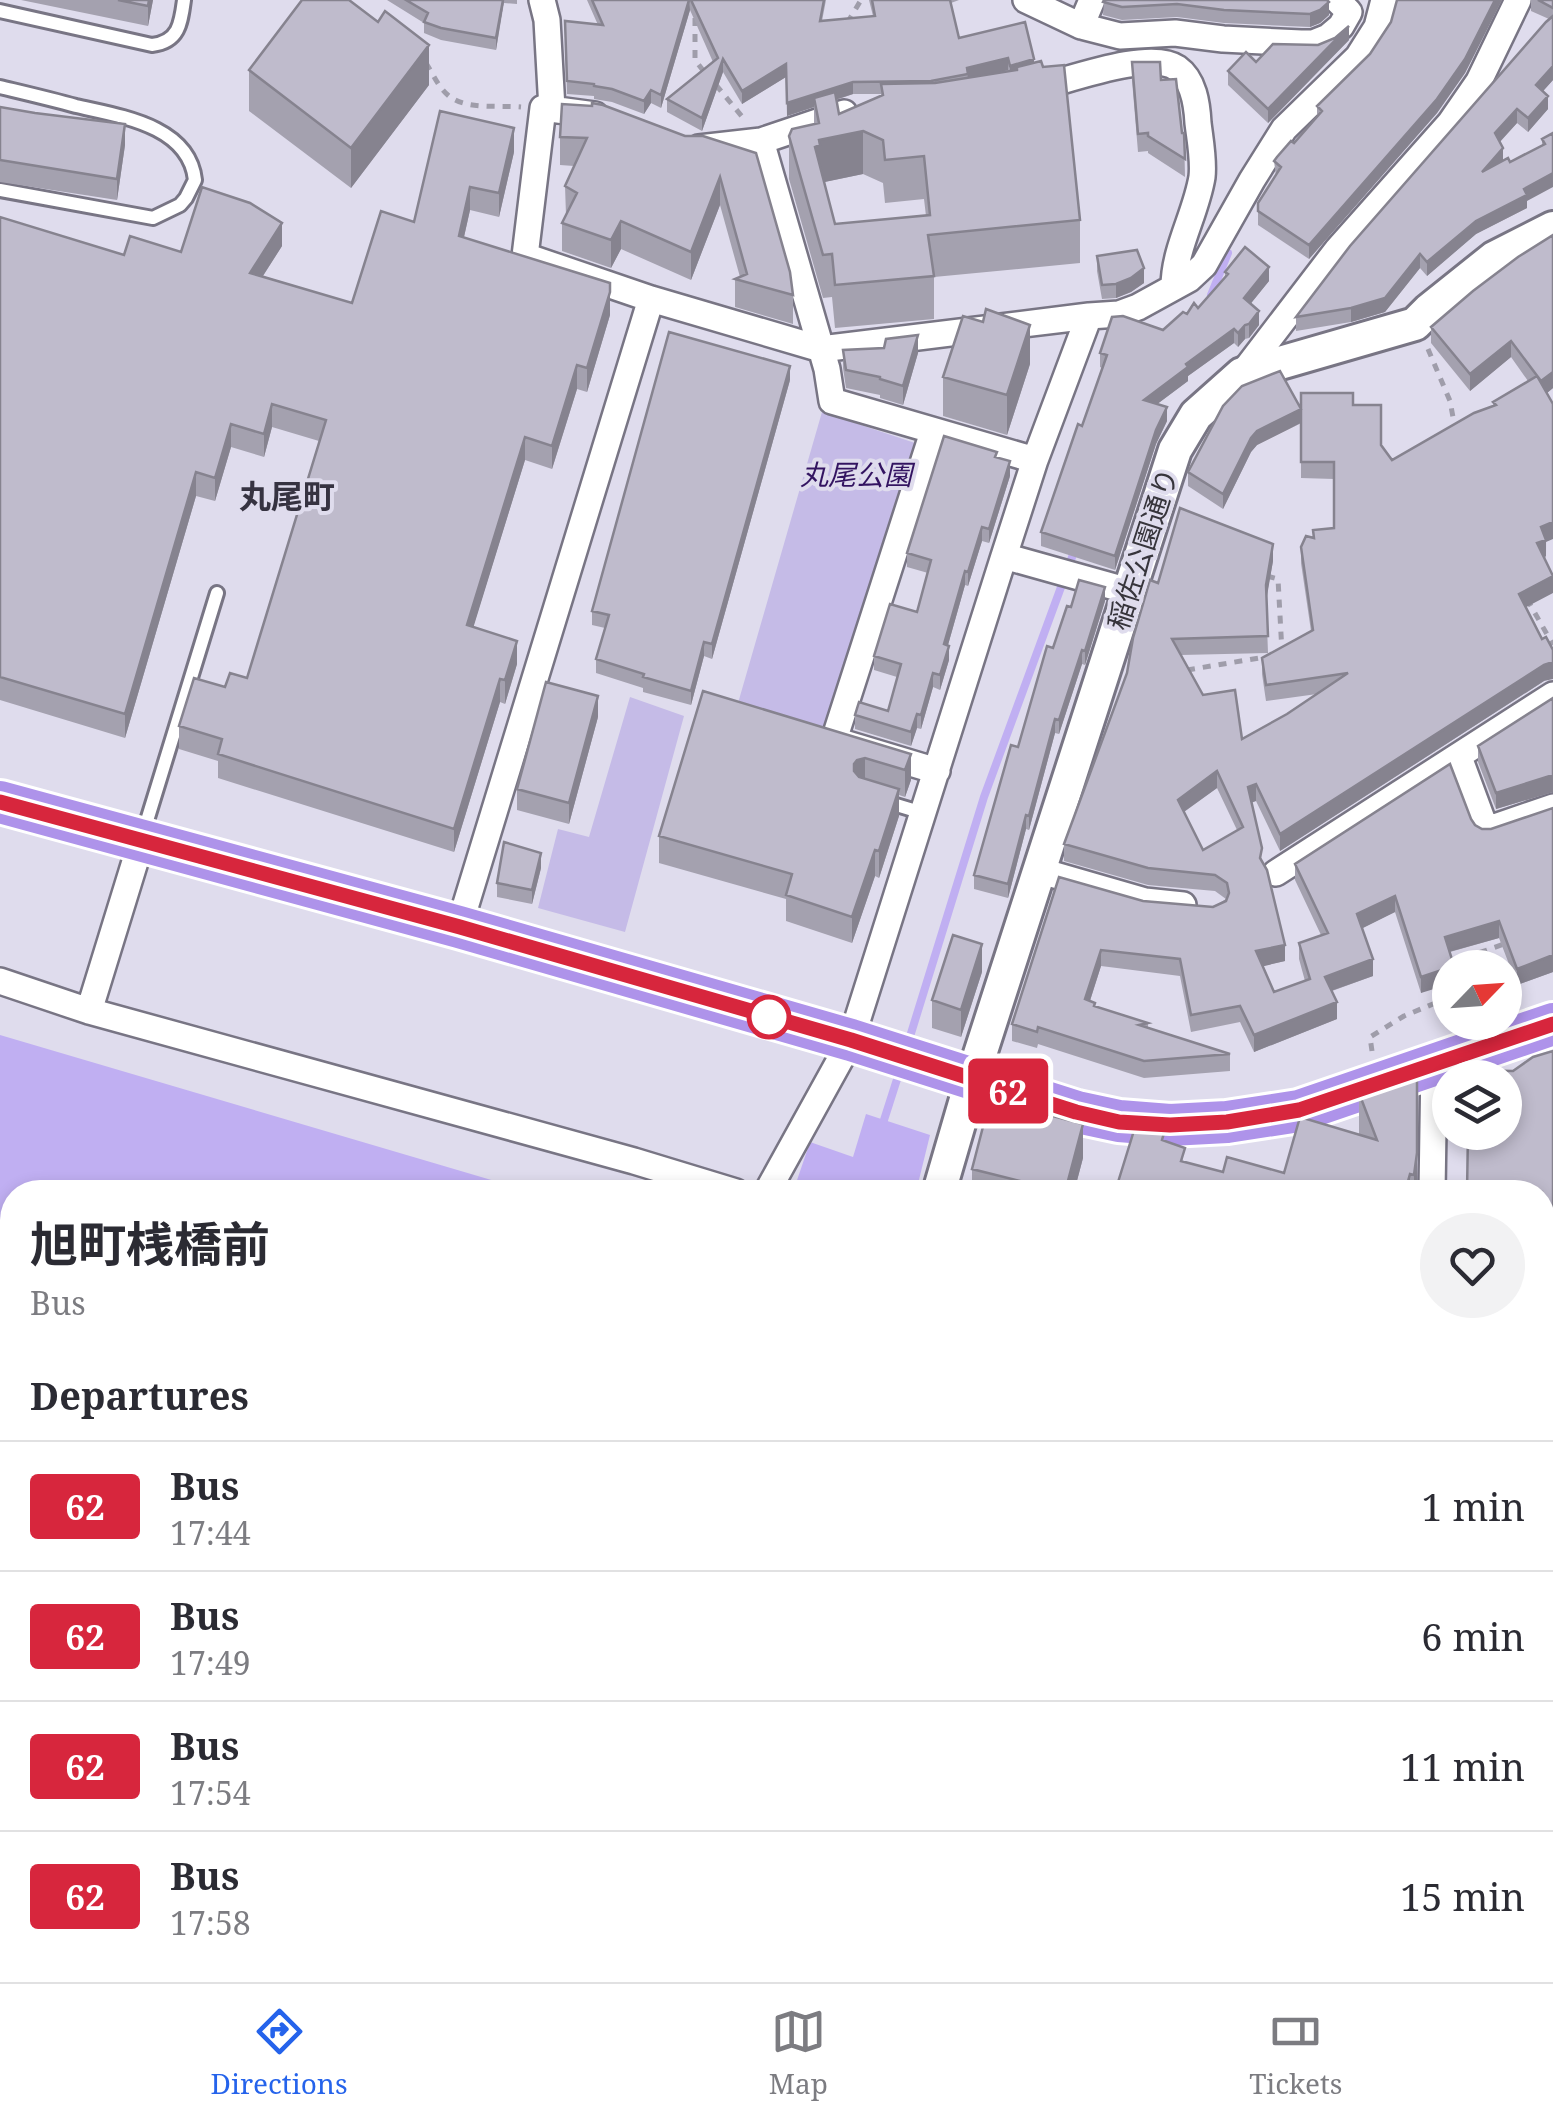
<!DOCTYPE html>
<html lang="en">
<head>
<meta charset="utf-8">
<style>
  :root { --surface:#fff; --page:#f2f2f3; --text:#2b2b33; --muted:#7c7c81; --line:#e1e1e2; --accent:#2563eb }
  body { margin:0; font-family:"Noto Serif","Noto Sans JP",serif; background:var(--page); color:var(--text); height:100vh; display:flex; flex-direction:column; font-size:38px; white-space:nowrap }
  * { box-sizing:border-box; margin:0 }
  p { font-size:32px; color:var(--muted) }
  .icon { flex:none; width:55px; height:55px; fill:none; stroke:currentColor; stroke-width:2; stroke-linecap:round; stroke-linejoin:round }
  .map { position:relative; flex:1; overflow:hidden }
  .details { position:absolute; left:0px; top:1180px; width:1555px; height:802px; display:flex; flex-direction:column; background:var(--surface); border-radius:40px 40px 0 0; box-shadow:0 5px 15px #0003 }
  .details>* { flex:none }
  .badge { padding:0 20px; border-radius:8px; font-size:35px; line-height:65px }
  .needle { width:65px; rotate:65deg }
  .controls { position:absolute; left:1432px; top:950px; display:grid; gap:20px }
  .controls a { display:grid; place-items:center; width:90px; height:90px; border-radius:50%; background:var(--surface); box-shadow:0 5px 15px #0003; font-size:50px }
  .map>.badge { position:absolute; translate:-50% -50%; box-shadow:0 0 0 5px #fff }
  h2 { padding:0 30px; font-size:38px; line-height:90px }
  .round { display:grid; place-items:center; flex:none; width:105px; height:105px; border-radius:52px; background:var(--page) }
  .summary { display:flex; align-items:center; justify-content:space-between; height:170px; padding:0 30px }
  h1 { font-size:48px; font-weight:700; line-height:75px }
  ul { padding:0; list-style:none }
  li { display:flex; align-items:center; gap:30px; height:130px; padding:0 30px; border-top:2px solid var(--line) }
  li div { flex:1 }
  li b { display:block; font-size:38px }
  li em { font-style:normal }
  li .badge { min-width:110px; font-weight:700; text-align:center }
  .dock { display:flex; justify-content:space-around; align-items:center; height:140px; border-top:2px solid var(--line); background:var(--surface); font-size:28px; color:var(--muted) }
  .dock a { display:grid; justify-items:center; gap:5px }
  .dock .active { color:var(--accent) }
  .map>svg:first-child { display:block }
  .green { fill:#c5bbe7 }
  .water { fill:#c0aff2 }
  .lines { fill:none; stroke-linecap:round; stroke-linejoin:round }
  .stream { stroke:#c0aff2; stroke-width:8 }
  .service-casing { stroke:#787584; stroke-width:18 }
  .minor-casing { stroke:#787584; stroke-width:30 }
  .tertiary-casing { stroke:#787584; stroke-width:38 }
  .trunk-casing { stroke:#fff; stroke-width:48 }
  .path { stroke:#9f9daa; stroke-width:5; stroke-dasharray:8 8; stroke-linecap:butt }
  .service { stroke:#fff; stroke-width:12 }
  .minor { stroke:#fff; stroke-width:25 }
  .tertiary { stroke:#fff; stroke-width:32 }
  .trunk { stroke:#ae93ea; stroke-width:42 }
  .wall { fill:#a4a1af; fill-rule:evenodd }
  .shaded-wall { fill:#86838f }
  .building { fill:#bfbbcc; stroke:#86838f; stroke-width:2.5; fill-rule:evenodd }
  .line-casing { stroke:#fff; stroke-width:22 }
  .line { stroke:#d7263d; stroke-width:15 }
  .stop-dot { fill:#fff; stroke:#d7263d; stroke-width:5 }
  .labels { text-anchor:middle; stroke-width:8; stroke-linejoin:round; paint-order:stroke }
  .park-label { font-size:28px; font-style:italic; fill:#331461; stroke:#dfdced }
  .street-label { font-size:28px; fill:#37353c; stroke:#dfdced }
  .quarter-label { font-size:32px; font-weight:bold; fill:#363341; stroke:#dfdced }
</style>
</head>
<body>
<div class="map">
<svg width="1553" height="1982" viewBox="0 0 1553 1982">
  <rect width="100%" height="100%" fill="#dfdced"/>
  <path class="green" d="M822,412L918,444L822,742L734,717Z
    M630,697L684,716L625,932L538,908L558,829L589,837Z"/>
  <path class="water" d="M0,1035L532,1192H12V1970H1542V1393L1553,1391V1982H0Z
    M866,1114L930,1135L916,1192H793L810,1142L853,1157Z"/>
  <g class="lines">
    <path class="stream" d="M1211,295L1228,253
      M908,1043L984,797L1075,549
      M884,1120L900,1070"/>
    <g class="service-casing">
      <path id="service" d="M0,11L152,45C179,42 181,23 184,0
        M0,87C25,93 51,99 76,106C119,116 189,125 195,180L186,198L180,205L153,218L0,190
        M883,801L923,813
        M142,837L217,593"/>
    </g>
    <g class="minor-casing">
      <path id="minor" d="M542,0L547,20L552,109
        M1026,0L1081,26L1120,36L1175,33L1223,39L1301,43H1313L1328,37L1341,26L1349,12L1337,0
        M1081,26L1092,0
        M1036,88C1067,81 1150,49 1177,68C1194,80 1197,104 1198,123C1200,140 1204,160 1202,177C1196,214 1174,249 1174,287
        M595,115L543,108L525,256L651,299L821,349L1089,316L1119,314L1138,307L1189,279L1204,265L1252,180L1284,129L1358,57L1377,27L1384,0
        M761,141L827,369L832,401L1035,460
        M699,148L761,141L844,113
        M1242,374L1337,250L1450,123L1479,81L1518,0
        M933,432L834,740L937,771
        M1004,556L1035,460L1089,316
        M1459,757L1486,830L1553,807
        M1041,871L1145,901L1183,905
        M1276,873L1553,695
        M459,927L651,299
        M0,981L89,1011L634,1161L736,1192
        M89,1011L142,839
        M767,1192L851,1040L1004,556L1129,591
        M1432,1192L1434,1064"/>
    </g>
    <g class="tertiary-casing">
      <path id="tertiary" d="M939,1192L972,1079L1175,450L1196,415L1242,374L1415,324L1429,310L1494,258L1553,228
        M1542,1347L1553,1345"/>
    </g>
    <g class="trunk-casing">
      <path id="trunk" d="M0,802L459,927L851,1040L1077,1112L1119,1121L1170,1125L1227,1122L1299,1111L1553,1024"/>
    </g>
    <path class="path" d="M695,18V60L705,73
      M846,21L849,20L861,0
      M426,63C433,74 438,87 449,96C466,110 499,105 521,107
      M716,85L744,119
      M1428,349L1450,401L1455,428
      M1267,576L1278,579L1282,652
      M1527,599L1553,645
      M1187,670L1265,657
      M1457,968L1456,961L1507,943
      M1372,1051L1370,1037L1404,1016L1450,997"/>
    <use href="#service" class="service"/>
    <use href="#minor" class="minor"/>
    <use href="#tertiary" class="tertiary"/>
    <use href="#trunk" class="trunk"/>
  </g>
  <path class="wall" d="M21,0H153L148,26Z
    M387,0H517V4L504,3L496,50L441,40L424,33V23Z
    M587,0H826L822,21L873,16L869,0H959L951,3L959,38L1034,63L1080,220V263L934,277V319L835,328L832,297L823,298L789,179V136L814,124V107L787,116L786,77L742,104L723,72L702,131L667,112V99L713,62L690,10L661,108L651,103L644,114L612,102L594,99V96L567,94L565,21L598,25ZM853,94H881V96L839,114L836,100ZM863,174L883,183L885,203L924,199L926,216L835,224L824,182Z
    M1104,0L1329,15L1320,23L1310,27L1224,23L1177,17L1122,20L1103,15Z
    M1397,0H1502L1465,73L1437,113L1309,259L1258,225V203L1276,176L1274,161L1294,143L1317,117V106L1370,54L1391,22Z
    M1531,0H1553V80L1543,91L1548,109L1528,132L1517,123L1500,142L1503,161L1510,162L1542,145V139L1553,133L1527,201V208L1476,234L1427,276L1420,268L1385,312L1351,322L1296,331V317L1549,19L1531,11Z
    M378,22L429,85L351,188L249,111V70Z
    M1349,40L1268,123L1228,85V71L1318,45Z
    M1132,62L1161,80L1182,133H1184L1185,177L1148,153V151L1138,152L1132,80Z
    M0,107L35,113L125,145L117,200L0,182Z
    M703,136L793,295V324L735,307V279L740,277L720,205L691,280L621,249L611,268L562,251V223L566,215L565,186L574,166L560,165V137Z
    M514,152L499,217L470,210L464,237L610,315L587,392L577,389L552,469L525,460L473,627L517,664L505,704L500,702L454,852L218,778V761L179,749V726L225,687L247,678L319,441L272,427L264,457L231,447L215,501L196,496L125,738L0,700V217L124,255L282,246L263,276L352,303L414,222Z
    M1553,235V388L1547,393L1546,556L1526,607L1544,681L1280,851L1256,801L1251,802L1262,862L1285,961L1262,966L1274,992L1305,981L1299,959V943L1321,935L1295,880V864L1471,819L1475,825L1482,829H1491L1553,808V972L1517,985L1499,938L1450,952L1454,968L1421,993L1395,912L1362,928L1373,976L1332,991L1337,1019L1254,1052L1240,1022L1191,1032L1180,976L1101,966L1090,1001L1095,1006L1148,1023V1028L1230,1054V1071L1144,1078L1038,1044L1037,1048L1012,1041V1024L1143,901L1213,907L1226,899L1215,891L1148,885L1064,861V844L1127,673L1158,583L1273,561L1266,599L1268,653L1181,655L1203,695L1242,739L1287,714L1317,694L1266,701L1262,674V658L1311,631L1301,563V547L1313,538L1334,528V479L1301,478V393L1353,405L1392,460L1493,406V402L1528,381L1511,357L1470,391L1431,343V327ZM1217,788L1237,830L1203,850L1184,812Z
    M1097,256L1144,283L1131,292L1116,298L1102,299L1097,271Z
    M1225,272L1269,281L1251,303L1259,325L1249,338L1245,339L1238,347L1234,343L1188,376V381L1157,404L1167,421L1156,444L1115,570L1041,546V532L1082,426L1102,368L1100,367V353L1163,330L1198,308L1225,277Z
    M983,322L1030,364L1007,435L943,416V377Z
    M843,350L918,353L903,405L880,398V395L846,388L843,368Z
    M790,380L712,659L704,656L691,705L643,692V688L596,673V659L605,628L592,625V611Z
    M1301,423L1257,445L1251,452L1223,509L1188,486V472Z
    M1010,476L989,543L982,541L968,586L965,585L948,645L949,660L940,690L933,687L921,729L917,728L911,746L855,729V715L888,711L897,677L874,670V656L917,612L928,573L907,567V553Z
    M1105,601L1085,665L1082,664L1059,734L1055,733L1029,830L1026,829L1008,898L974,889V875L1053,648L1071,607Z
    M703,691L911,754V780L905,797L899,795V816L879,878L875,876L852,943L786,921V899L659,863V836Z
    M1553,698V792L1496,809L1478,762V746Z
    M598,717L569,824L517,810V789Z
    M541,868L532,904L497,897V883Z
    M982,972L961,1037L932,1028V1000Z
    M1553,1051V1309H1542V1192L1513,1071Z
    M1413,1072L1417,1192H1115L1164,1141L1185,1162L1223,1172L1284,1173L1359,1134V1093Z
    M1083,1158L1074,1192H972V1169Z"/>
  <path class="shaded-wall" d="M149,0H153L148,26V6Z
    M503,0H504L496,50V38Z
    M689,0L690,10L661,108V95Z
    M1495,0H1502L1465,73L1437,113L1309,259V245Z
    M1329,2V15L1320,23L1310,27V14Z
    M1349,26V40L1268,123V109Z
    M429,45V85L351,188V148Z
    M1008,58V70L968,81L967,68Z
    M723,59V72L702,131V118Z
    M1034,59V72L1010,78V66Z
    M786,64V77L742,104V91Z
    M1553,66V80L1536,99V85Z
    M853,82V94L816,106L814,98V107L787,116V103Z
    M651,90V103L644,114V101Z
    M1548,96V109L1528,132V118Z
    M1517,109V123L1495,147V133Z
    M125,124V145L117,200V179Z
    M514,128V152L499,217V193Z
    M863,131V174L820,183L815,147L819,140Z
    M1503,148V162L1482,172Z
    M1553,173V187L1527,201V208L1476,234L1427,276V262L1476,221L1524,189Z
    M720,177V205L691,280V252Z
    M470,187V210L459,259V236Z
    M621,221V249L611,268V240Z
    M282,223V246L250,296V273Z
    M1420,254V268L1385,312L1351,322V308Z
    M1269,267V281L1244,312V298Z
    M1144,268V283L1131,292L1116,298V284Z
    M610,292V315L587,392V368Z
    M1259,311V325L1249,338V324Z
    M1030,325V364L1007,435V395Z
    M1245,325V339L1238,347V333Z
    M1234,329V343L1188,376V381L1144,414V400L1186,364Z
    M918,335V353L903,405V386Z
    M1511,341V357L1470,391V374Z
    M577,365V389L552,469V446Z
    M790,366V380L712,659V644Z
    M1553,372V388L1541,398V381Z
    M272,404V427L264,457V434Z
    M1167,407V421L1156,444L1115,570V556L1156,430Z
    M1301,409V423L1257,445L1251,452L1223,509V494L1251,438L1257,431Z
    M231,424V447L215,501V478Z
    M525,437V460L467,648V625Z
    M1010,461V476L989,543V529Z
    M196,472V496L125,738V714Z
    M1553,522V539L1546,542V556L1537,559V543L1541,527Z
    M982,527V541L968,586V572Z
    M1273,544V561L1266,602V585Z
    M965,571V585L944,659V644Z
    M1553,576V593L1519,611V594Z
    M1105,587V601L1085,665V651Z
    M517,641V664L505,704V680Z
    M704,642V656L691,705V691Z
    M949,646V660L940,690V675Z
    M1082,650V664L1059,734V720Z
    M1553,662V679L1544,681L1280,851V834L1544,665Z
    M933,673V687L921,729V715Z
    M500,679V702L454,852V829Z
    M598,696V717L569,824V803Z
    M917,714V728L911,746V732Z
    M1055,719V733L1029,830V816Z
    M911,754V780L905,797V770Z
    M865,758V784L854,790V764L857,760Z
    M1217,771V788L1178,816V800Z
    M1553,775V792L1496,809V793Z
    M1256,784V801L1248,804V787Z
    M899,789V816L879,878V851Z
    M1026,815V829L1008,898V884Z
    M875,850V876L852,943V917Z
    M541,853V868L532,904V890Z
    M1395,896V912L1357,931V914Z
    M1499,921V938L1445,953V937Z
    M982,944V972L961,1037V1010Z
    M1285,945V961L1256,968V951Z
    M1101,950V966L1085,1016V999Z
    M1553,955V972L1517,985V969Z
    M1373,959V976L1325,993V977Z
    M1454,966V968H1450V984L1421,993V977Z
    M1337,1002V1019L1254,1052V1035Z
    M1417,1081V1192H1414V1175Z
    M1083,1124V1158L1074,1192H1065Z
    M1410,1174V1192H1405Z"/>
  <path class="building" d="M118,0H149L148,6Z
    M302,0H349L378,22L385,11L429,45L351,148L249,70Z
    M406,0H503L496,38L441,28L424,22L428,13Z
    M592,0H689L661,95L651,90L644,101L612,89L594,86V84L567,81L565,21L603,25Z
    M691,0H824L820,21L875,16L872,0H950L959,38L1025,22L1034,59L1010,66L1008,58L967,68L968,74L931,81L853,82L787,103L786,64L742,91L723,59L702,118L667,99L718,58Z
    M1104,0H1327L1329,2L1320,10L1310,14L1224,10L1177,4L1122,7L1103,2Z
    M1397,0H1495L1465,59L1437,99L1309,245L1258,211V203L1281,167L1274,161L1277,157L1291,141L1294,143L1322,111L1317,106L1370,54L1391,22Z
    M1538,0H1553V8Z
    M1553,16V66L1536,85L1548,96L1528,118L1517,109L1495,133L1503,148L1482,172L1508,158L1510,162L1545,144L1542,139L1553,133V173L1524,189L1527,195L1476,221L1427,262L1420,254L1385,298L1351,308L1296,317L1350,246L1546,22Z
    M1349,26L1268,109L1228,71L1246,52L1256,62L1273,44L1318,45L1335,38Z
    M1041,61L1043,67L1064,65L1080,220L928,235L934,276L835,285L832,254L823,255L789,136L792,129L819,123L814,98L835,92L839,114L883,95L881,84L935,83L1017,70V67ZM863,131L883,140L885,160L924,156L930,215L835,224L815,147L820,145L819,140Z
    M1132,62H1160L1161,80L1176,79L1182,133H1184L1185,159L1148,136V133L1138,134Z
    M592,103L603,105L685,136H703L756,153L790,272L793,295L735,279L747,274L720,177L691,252L621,221L611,240L562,223L577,193L565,186L587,138L560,137L562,104L592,106Z
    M0,107L35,113L125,124L117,179L0,160Z
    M440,111L514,128L499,193L470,187L459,236L610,283V292L587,368L577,365L552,446L525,437L467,625L517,641L505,680L500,679L454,829L218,754L222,739L179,726L194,678L225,687L230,673L247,678L326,420L272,404L264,434L231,424L215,478L196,472L125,714L0,677V217L124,255L130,236L181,252L202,187L250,203L282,223L250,273L352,303L381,211L414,222Z
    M1553,235V372L1541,381L1511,341L1470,374L1431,327L1473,291L1518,257Z
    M1245,247L1269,267L1244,298L1259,311L1249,324L1245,325L1238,333L1234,329L1186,364L1188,367L1144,400L1167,407L1156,430L1115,556L1041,532L1078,424L1082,426L1107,355L1100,353L1112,317L1123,316L1163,330L1183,312L1187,314L1194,303L1198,308L1228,274L1225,272Z
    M1137,250L1144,268L1131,278L1116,284L1102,285L1097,256Z
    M986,309L1030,325L1007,395L943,377L963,316L983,322Z
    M669,332L790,366L712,644L704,642L691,691L643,677L644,674L596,659L609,615L592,611Z
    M918,335L903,386L880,379V377L846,370L843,350L884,348L886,339Z
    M1280,371L1301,409L1257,431L1251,438L1223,494L1188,472L1223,406L1242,386Z
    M1537,376L1553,404V522L1541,527L1546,540L1537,543L1553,576L1519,594L1542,639L1546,637L1553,650V662L1544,665L1280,834L1256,784L1248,787L1262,848L1260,858L1267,870L1285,945L1256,951L1274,992L1310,979L1299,943L1328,933L1295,864L1450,764L1471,819L1475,825L1482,829H1491L1553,808V955L1517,969L1499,921L1445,937L1454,966L1421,977L1395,896L1357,914L1373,959L1325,977L1337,1002L1254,1035L1240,1006L1191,1015L1180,959L1101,950L1085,999L1095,1003L1094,1006L1148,1023L1139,1025L1230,1054L1144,1061L1038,1027L1037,1032L1012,1024L1059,877L1143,901L1213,907L1226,901L1229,893L1227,883L1215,875L1148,868L1064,844L1127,673L1133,638L1150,580L1158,583L1180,508L1273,544L1266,585L1268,636L1172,639L1203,695L1235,690L1242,739L1287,714L1348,673L1266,685L1262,658L1313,630L1301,547L1306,536L1314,538L1313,530L1334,528V462H1301V393H1353V405H1381V445L1392,460L1474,413L1496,405L1493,402ZM1217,771L1243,827L1203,850L1178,800Z
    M944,436L997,452L995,457L1010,461L989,529L982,527L968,572L965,571L944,644L949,646L940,675L933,673L921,715L917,714L911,732L855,715L859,702L888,711L901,664L874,656L890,604L917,612L931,560L907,553Z
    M1079,580L1105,587L1085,651L1082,650L1059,720L1055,719L1029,816L1026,815L1008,884L974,875L1011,745L1018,747L1047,646L1053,648L1067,606L1071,607Z
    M546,682L598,696L569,803L517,789Z
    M703,691L911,754L905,770L865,758L857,760L854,764V771L859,777L899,789L879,851L875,850L852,917L786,895L792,874L659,836Z
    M1553,698V775L1496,793L1478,746Z
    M504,842L541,853L532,890L497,883Z
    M953,935L982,944L961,1010L932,1000Z
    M1553,1051V1226L1542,1225V1192H1467L1468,1132H1505V1078H1469V1070L1513,1071L1533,1057Z
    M1413,1072L1417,1081V1153L1414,1175L1410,1174L1405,1192H1115L1136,1124L1164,1133L1162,1140L1185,1148L1181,1161L1223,1172L1227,1157L1284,1173L1300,1117L1377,1140L1359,1093Z
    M1001,1108L1033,1116L1034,1111L1083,1124L1065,1192H1041L1034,1191L1036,1185L972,1169L984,1123L997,1126Z"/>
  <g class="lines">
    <g class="line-casing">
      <path id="line" d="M0,802L460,927L851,1040L1076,1112L1119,1122L1170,1125L1227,1122L1299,1110L1553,1024"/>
    </g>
    <use href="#line" class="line"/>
  </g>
  <circle class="stop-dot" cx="769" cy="1017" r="20"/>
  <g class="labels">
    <g class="park-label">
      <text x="856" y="485">丸尾公園</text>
    </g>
    <g class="street-label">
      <text transform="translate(1143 549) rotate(-72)" y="10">稲佐公園通り</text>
    </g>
    <g class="quarter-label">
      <text x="287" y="508">丸尾町</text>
    </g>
  </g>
</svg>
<div class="controls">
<a><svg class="needle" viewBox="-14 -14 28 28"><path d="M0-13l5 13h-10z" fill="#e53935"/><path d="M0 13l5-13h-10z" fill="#7c7c81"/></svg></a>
<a><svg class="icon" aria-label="layers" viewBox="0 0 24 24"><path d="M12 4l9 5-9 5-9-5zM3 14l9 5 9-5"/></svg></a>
</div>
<b class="badge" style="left:1008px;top:1091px;background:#d7263d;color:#fff">62</b>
<section class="details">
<div class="summary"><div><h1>旭町桟橋前</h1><p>Bus</p></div><a class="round"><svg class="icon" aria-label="heart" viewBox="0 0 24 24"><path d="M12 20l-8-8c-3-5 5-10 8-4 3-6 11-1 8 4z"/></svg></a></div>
<h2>Departures</h2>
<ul>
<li><span class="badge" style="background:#d7263d;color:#fff">62</span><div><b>Bus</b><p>17:44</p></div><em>1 min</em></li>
<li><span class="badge" style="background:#d7263d;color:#fff">62</span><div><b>Bus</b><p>17:49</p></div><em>6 min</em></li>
<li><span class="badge" style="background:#d7263d;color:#fff">62</span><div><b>Bus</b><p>17:54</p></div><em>11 min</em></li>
<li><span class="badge" style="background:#d7263d;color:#fff">62</span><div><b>Bus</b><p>17:58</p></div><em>15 min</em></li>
</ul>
</section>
</div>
<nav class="dock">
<a class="active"><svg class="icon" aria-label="directions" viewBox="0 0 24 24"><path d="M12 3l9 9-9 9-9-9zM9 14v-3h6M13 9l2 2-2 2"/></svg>Directions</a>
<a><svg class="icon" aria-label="map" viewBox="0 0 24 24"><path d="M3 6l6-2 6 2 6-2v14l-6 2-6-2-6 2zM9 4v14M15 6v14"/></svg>Map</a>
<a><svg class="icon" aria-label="tickets" viewBox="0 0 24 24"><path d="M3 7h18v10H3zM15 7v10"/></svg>Tickets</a>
</nav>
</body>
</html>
